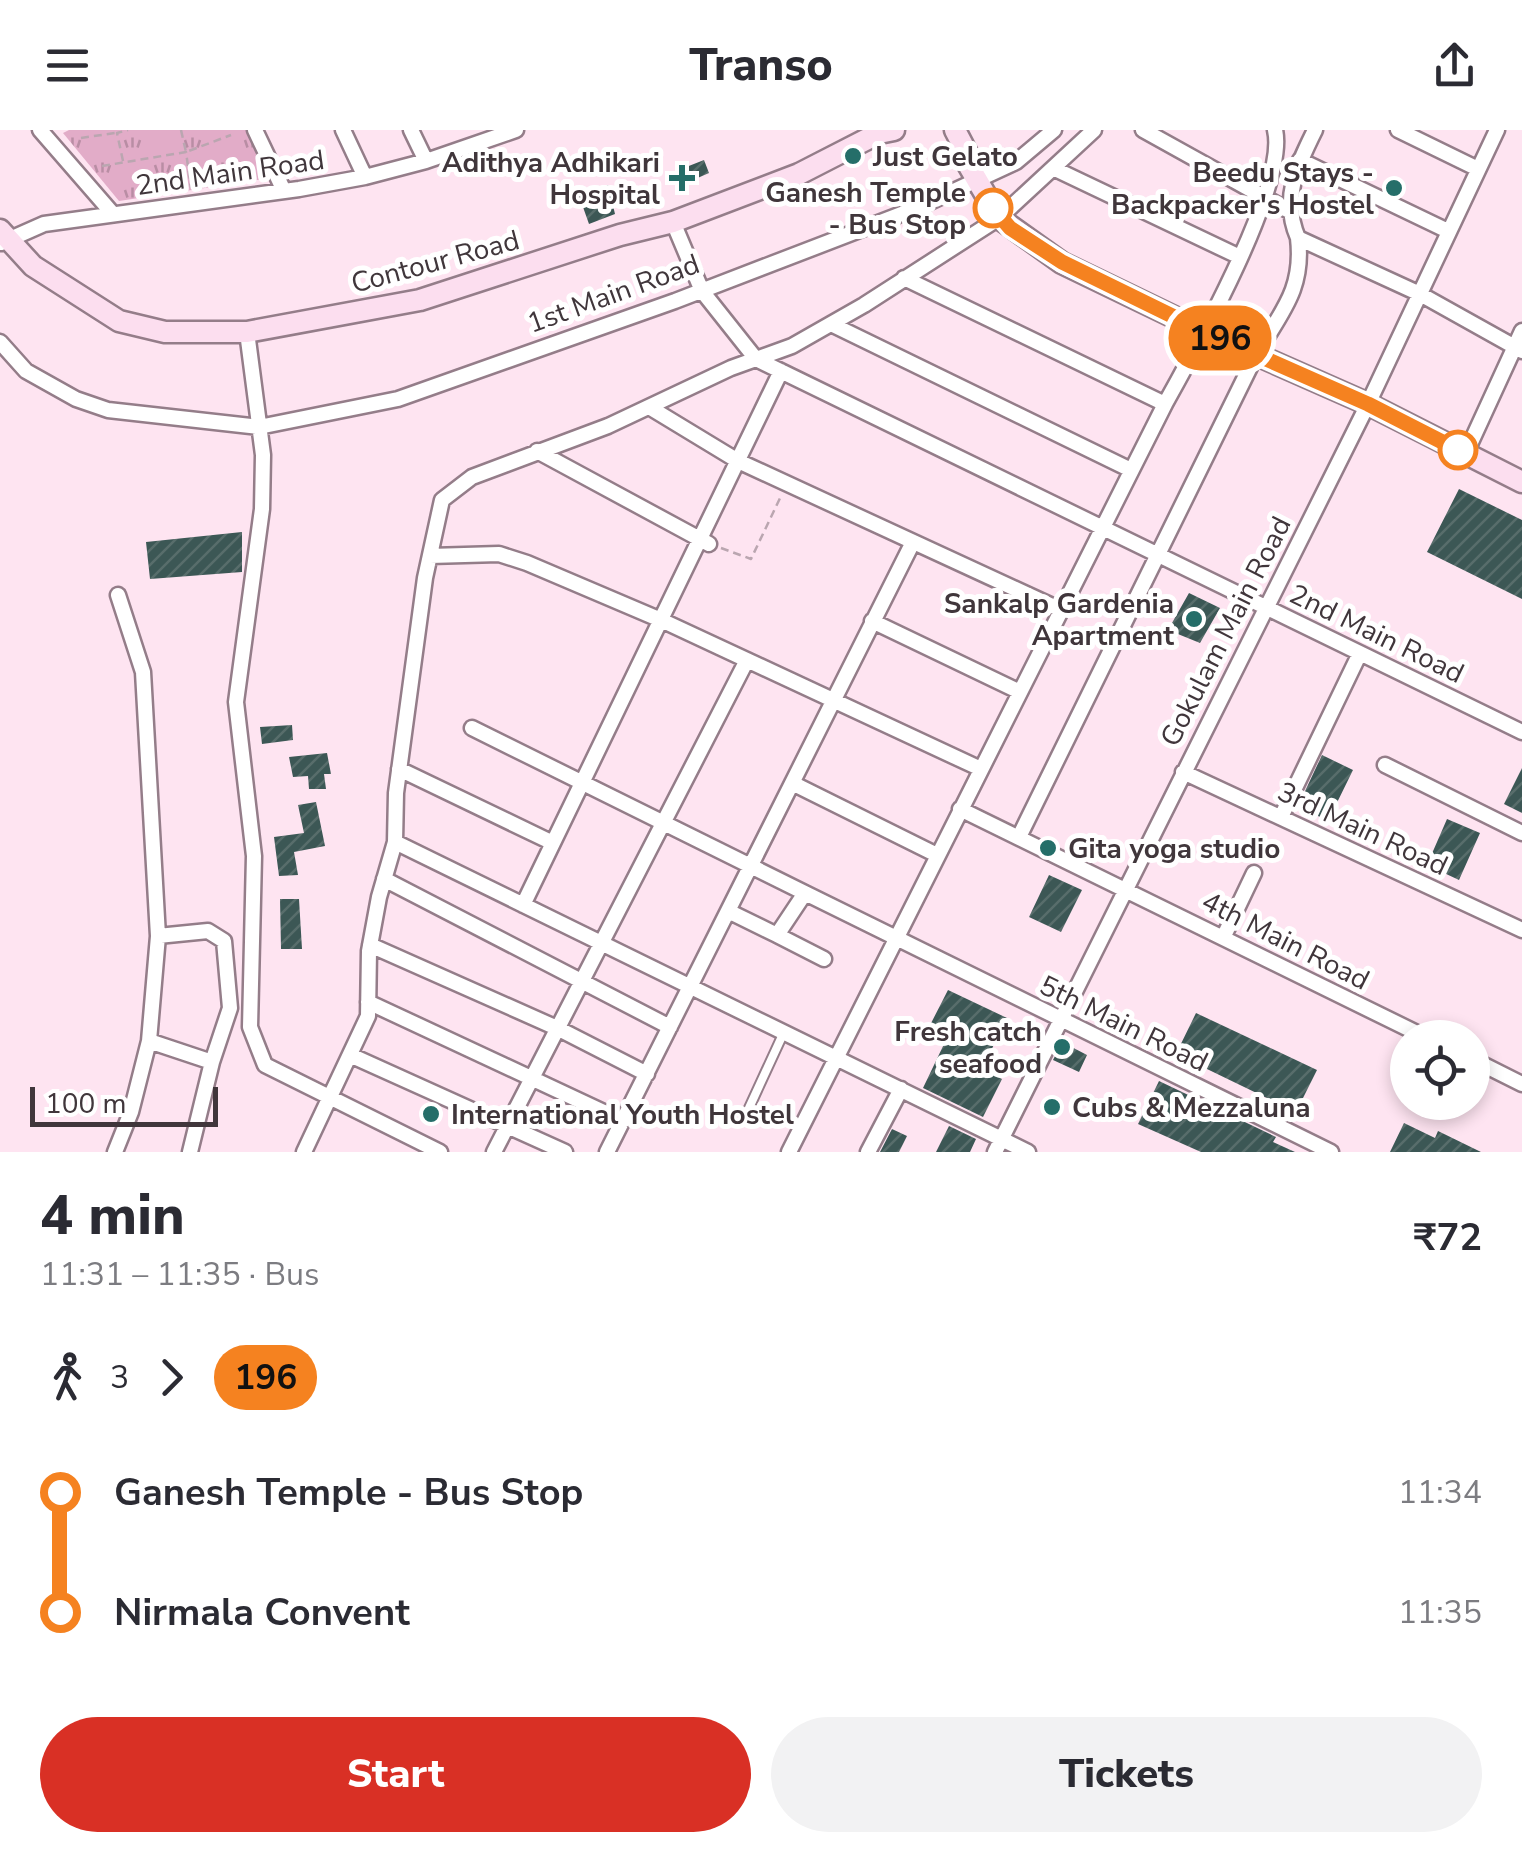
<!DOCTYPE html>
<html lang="en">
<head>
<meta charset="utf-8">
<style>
  :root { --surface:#fff; --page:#f2f2f3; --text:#2b2b33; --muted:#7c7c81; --accent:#d93025 }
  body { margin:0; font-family:"Nunito Sans",sans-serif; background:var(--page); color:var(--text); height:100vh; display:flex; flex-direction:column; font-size:38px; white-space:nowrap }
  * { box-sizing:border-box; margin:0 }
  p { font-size:32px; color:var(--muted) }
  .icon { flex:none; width:55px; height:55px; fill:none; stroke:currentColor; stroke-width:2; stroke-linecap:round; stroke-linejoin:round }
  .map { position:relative; height:1022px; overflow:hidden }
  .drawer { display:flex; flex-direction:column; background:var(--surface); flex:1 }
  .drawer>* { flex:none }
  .badge { padding:0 20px; border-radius:32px; font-size:35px; line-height:65px }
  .fabs { position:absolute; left:1390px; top:890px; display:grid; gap:20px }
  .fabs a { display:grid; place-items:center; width:100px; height:100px; border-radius:50%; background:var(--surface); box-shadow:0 5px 15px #0003; font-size:50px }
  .scale { position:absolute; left:30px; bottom:25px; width:188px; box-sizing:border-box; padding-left:10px; border:5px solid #40363b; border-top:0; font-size:28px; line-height:35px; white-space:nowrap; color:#40363b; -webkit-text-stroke:8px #fff; paint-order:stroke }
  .map>.badge { position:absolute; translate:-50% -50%; box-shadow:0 0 0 5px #fff }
  .legs { display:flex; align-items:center; gap:15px; height:110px; padding:0 40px; font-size:32px }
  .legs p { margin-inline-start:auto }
  .summary { display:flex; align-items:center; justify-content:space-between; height:170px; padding:0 40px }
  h1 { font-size:55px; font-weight:800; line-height:75px }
  .cta { display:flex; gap:20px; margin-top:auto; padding:20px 40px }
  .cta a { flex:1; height:115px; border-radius:60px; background:var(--accent); color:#fff; font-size:40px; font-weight:800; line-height:115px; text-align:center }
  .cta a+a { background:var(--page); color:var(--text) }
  ul { padding:0 40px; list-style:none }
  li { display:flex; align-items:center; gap:35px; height:120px; font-size:38px }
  li i { display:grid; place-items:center; width:15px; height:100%; margin:0 12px; background:currentColor }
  li i::after { content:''; width:25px; height:25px; margin:-12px; border:8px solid; border-radius:50%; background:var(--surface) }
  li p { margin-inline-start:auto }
  li:first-child i { background:linear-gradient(#0000 50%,currentColor 0) }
  li:last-child i { background:linear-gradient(currentColor 50%,#0000 0) }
  header { display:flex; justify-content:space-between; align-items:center; height:130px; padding:0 40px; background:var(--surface); font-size:45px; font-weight:800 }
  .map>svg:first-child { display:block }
  .park { fill:url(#park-tufts) }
  .building { fill:url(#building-hatch) }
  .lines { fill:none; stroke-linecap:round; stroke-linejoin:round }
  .service-casing { stroke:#947d89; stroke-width:12 }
  .minor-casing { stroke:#947d89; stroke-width:19 }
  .secondary-casing { stroke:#947d89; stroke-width:25 }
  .path { stroke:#baa6b0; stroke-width:2.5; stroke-dasharray:8 5; stroke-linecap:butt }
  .service { stroke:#fff; stroke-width:8 }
  .minor { stroke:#fff; stroke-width:14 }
  .secondary { stroke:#fcdeef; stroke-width:20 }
  .line-1-casing { stroke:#fff; stroke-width:22 }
  .line-1 { stroke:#f58220; stroke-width:15 }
  .poi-dot { fill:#256e69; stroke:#fff; stroke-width:4 }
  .stop-1-dot { fill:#fff; stroke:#f58220; stroke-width:5 }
  .labels { text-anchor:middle; stroke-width:10; stroke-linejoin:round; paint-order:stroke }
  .poi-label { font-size:28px; font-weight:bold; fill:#40363b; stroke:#fff; text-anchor:start }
  .street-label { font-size:28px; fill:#40363b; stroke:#fff }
  .stop-label { font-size:28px; font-weight:bold; fill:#40363b; stroke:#fff; text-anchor:end }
</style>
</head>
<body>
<header><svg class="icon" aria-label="menu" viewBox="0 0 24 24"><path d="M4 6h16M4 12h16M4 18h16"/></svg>Transo<svg class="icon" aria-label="share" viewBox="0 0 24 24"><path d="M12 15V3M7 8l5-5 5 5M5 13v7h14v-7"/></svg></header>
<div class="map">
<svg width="1522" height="1022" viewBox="0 0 1522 1022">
  <defs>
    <pattern id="park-tufts" width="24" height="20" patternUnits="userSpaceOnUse" patternTransform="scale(2.5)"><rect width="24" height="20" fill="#e2acc8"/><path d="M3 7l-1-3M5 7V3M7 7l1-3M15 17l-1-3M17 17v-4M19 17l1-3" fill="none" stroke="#b98da4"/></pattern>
    <pattern id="building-hatch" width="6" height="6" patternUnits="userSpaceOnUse" patternTransform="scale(2.5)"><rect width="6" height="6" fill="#3c5755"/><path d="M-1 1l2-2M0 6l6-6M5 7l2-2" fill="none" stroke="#586d6b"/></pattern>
  </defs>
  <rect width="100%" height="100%" fill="#fee4f1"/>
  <path class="park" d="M69,0H247L271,48L119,71L63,3Z"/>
  <path class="building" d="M704,30L709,43L677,57L671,43Z
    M608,55L615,84L589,94L578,63Z
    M1459,359L1522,390V469L1427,422Z
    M242,402V442L150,449L146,412Z
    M1189,463L1220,478L1200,513L1168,500Z
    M292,595L293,610L262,614L260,597Z
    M327,623L331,644H324L326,659H309L308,646L293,647L289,627Z
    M1322,625L1353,640L1328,691L1298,676Z
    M1522,638V683L1504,674Z
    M316,672L325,716L294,722L298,745L279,746L274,707L304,703L298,675Z
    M1447,689L1480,703L1459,750L1427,735Z
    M1049,745L1082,760L1061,802L1029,787Z
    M280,769H299L302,819H281Z
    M948,860L1007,888L982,939L1002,949L983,987L923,958L945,912L926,903Z
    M1196,883L1317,940L1296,982L1176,924Z
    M1062,912L1087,925L1079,942L1053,930Z
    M1159,951L1276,1007L1273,1012L1295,1022H1201L1138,994Z
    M1404,993L1435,1008L1438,1001L1481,1022H1390Z
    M949,996L976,1009L970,1022H936Z
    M892,999L907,1006L899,1022H880Z"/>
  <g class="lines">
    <g class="service-casing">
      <path id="service" d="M749,978L784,902"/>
    </g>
    <g class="minor-casing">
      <path id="minor" d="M40,0L113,84
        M255,0L284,61
        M343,0L365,47
        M411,0L426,31
        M1143,0L1289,81
        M1315,0C1297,36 1281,69 1298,108L1420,164L1522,221
        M1398,0L1478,39
        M1300,30L1448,101
        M1055,39L1240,127
        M673,92L702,161L756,229L1522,602
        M1,113L44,94L299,59L365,47L426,31L516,0
        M904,148L1165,274
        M831,194L1131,340
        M247,202L263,325L262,379L236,572L254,726L250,897L265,935L440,1022
        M0,212L26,241L76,269L108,280L259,297L398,269L675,171L917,78L1016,32L1054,0
        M649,277L738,331L1061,480
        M537,321L709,414
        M1466,323L1522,201
        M430,426L499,424L527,433L661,490L981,639
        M872,491L1020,562
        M472,598L805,763
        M1385,635L1522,703
        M399,639L553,713
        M1183,642L1522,800
        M792,653L937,725
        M960,679L1427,908
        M1281,687L1360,523
        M1019,707L1256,225C1281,182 1304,160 1298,108
        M395,712L1028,1022
        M384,749L670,897
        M523,775L781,241
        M728,781L777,805
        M158,806L208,801L224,811L230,878L212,932L190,1022
        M1223,808L1254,743
        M370,815L557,898L647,944
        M824,829L777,805L805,763L1331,1022
        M368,872L623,991
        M149,911L212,932
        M350,925L565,1022
        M1472,929L1522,954
        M115,1022L131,982L149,911L158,806L143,542L118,465
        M304,1022L368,886L369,821L379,767L395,712L396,663L425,448L442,370L472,347L608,296L731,238L792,216L864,175L999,88L1094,0
        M494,1022L747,530
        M607,1022L913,412
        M789,1022L1165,274C1194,222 1288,54 1275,0
        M868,1022L901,959
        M995,1022L1368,274L1497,0"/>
    </g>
    <g class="secondary-casing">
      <path id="secondary" d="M955,0L967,23L966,31L999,88L1062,133L1205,202L1368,274L1522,352
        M0,100L33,136L119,191L165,202H247L420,170L620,105L673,92L799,44L879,3L894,0"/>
    </g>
    <path class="path" d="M181,0L186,22L231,5
      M81,8L115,3
      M123,31L117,3L128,0
      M102,36L186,22L191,58
      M721,418L751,429L781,366"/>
    <use href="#service" class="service"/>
    <use href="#minor" class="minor"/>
    <use href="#secondary" class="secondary"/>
  </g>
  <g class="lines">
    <g class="line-1-casing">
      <path id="line-1" d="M993,78L1010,98L1062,132L1205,202L1368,274L1458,320"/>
    </g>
    <use href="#line-1" class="line-1"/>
  </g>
  <g class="poi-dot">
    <circle cx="853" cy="26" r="10"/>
    <path d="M677 33h10v10h10v10h-10v10h-10v-10h-10v-10h10z"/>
    <circle cx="1394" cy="58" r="10"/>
    <circle cx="1194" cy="489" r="10"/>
    <circle cx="1048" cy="718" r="10"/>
    <circle cx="1062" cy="917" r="10"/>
    <circle cx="1052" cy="977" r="10"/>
    <circle cx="431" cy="984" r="10"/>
  </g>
  <g class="stop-1-dot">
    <circle cx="993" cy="78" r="18"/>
    <circle cx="1458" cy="320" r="18"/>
  </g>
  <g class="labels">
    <g class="poi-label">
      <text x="873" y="36">Just Gelato</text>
      <text x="660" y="42" text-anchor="end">Adithya Adhikari<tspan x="660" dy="32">Hospital</tspan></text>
      <text x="1374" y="52" text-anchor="end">Beedu Stays -<tspan x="1374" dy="32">Backpacker's Hostel</tspan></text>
      <text x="1174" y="483" text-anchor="end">Sankalp Gardenia<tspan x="1174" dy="32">Apartment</tspan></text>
      <text x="1068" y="728">Gita yoga studio</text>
      <text x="1042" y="911" text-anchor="end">Fresh catch<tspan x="1042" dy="32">seafood</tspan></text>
      <text x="1072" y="987">Cubs &amp; Mezzaluna</text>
      <text x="451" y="994">International Youth Hostel</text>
    </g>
    <g class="street-label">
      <text transform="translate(230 42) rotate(-8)" y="10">2nd Main Road</text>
      <text transform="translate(435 131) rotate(-15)" y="10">Contour Road</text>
      <text transform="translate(613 163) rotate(-20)" y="10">1st Main Road</text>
      <text transform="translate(1225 501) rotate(-63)" y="10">Gokulam Main Road</text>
      <text transform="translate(1377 503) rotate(26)" y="10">2nd Main Road</text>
      <text transform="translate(1363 698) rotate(25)" y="10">3rd Main Road</text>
      <text transform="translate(1286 810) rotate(27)" y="10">4th Main Road</text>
      <text transform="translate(1124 893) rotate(26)" y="10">5th Main Road</text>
    </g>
    <g class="stop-label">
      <text x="966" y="72">Ganesh Temple<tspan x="966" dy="32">- Bus Stop</tspan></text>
    </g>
  </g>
</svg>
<div class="fabs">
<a><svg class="icon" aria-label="locate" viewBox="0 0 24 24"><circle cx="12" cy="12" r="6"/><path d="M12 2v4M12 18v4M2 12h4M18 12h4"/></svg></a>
</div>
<div class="scale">100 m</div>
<b class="badge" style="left:1220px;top:208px;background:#f58220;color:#111">196</b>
</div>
<section class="drawer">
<div class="summary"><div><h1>4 min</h1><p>11:31 – 11:35 · Bus</p></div><b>₹72</b></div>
<div class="legs"><svg class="icon" aria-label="walk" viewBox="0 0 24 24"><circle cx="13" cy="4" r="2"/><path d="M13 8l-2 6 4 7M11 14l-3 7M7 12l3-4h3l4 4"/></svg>3<svg class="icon" aria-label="forward" viewBox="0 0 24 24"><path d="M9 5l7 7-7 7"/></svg><b class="badge" style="background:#f58220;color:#111">196</b></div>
<ul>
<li><i style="color:#f58220"></i><b>Ganesh Temple - Bus Stop</b><p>11:34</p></li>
<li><i style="color:#f58220"></i><b>Nirmala Convent</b><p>11:35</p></li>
</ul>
<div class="cta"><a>Start</a><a>Tickets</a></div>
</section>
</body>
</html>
